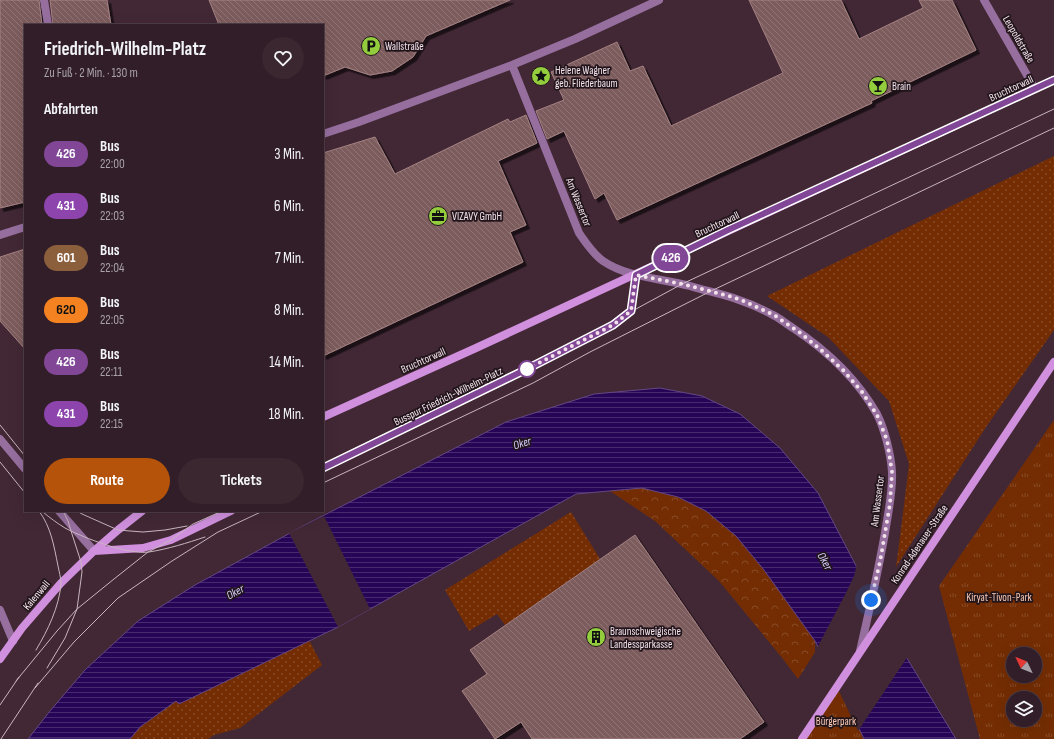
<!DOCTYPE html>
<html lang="de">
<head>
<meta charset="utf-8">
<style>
  :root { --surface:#321e28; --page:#3a2730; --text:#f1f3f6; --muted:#a8a2a8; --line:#4d3c45; --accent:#b45309 }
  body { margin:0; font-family:"Sofia Sans Condensed",sans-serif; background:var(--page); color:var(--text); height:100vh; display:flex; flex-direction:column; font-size:15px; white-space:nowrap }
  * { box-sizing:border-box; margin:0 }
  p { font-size:13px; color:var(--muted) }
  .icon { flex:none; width:22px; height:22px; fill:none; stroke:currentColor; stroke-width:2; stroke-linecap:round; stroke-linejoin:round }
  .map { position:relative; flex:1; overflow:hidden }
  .sheet { position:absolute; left:24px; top:24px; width:300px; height:488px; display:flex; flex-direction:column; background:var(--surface); border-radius:0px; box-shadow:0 4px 16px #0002,0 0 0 1px var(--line) }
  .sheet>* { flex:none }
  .badge { padding:0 8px; border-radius:13px; font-size:14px; line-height:26px }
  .needle { width:26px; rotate:313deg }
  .fabs { position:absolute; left:1006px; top:647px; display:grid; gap:8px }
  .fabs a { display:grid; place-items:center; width:36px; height:36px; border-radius:50%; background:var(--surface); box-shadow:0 4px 16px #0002,0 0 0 1px var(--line); font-size:20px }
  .you { position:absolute; width:20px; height:20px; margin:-10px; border:3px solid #fff; border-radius:50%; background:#1a73e8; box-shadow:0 0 0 6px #1a73e833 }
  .map>.badge { position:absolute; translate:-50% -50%; box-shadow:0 0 0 2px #fff }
  h2 { padding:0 20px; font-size:15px; line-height:36px }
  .round { display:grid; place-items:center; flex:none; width:42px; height:42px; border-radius:21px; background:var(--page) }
  .headline { display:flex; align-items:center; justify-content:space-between; height:68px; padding:0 20px }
  h1 { font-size:19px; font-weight:700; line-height:30px }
  .action { display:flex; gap:8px; margin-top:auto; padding:8px 20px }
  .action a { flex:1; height:46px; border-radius:24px; background:var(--accent); color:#fff; font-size:16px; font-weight:700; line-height:46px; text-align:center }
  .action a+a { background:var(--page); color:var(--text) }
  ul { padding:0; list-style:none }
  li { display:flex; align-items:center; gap:12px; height:52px; padding:0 20px }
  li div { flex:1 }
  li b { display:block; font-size:15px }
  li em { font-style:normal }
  li .badge { min-width:44px; font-weight:700; text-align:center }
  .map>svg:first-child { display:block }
  .grass { fill:url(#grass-dots) }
  .forest { fill:url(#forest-crowns) }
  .park { fill:url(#park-tufts); fill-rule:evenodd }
  .water { fill:url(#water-rules); stroke:#644783 }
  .pier { fill:#422835 }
  .building { fill:url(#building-back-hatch); stroke:#a58283; filter:url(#shadow) }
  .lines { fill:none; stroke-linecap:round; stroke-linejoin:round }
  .street { stroke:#966f9f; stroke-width:8 }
  .secondary { stroke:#d090de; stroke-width:8 }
  .tram { stroke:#c9b5bf; stroke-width:1 }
  .line-casing { stroke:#fff; stroke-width:9 }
  .line { stroke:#814796; stroke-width:6 }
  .walk { stroke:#f3e2ea; stroke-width:4; stroke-dasharray:0 7.2 }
  .stop-dot { fill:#fff; stroke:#814796; stroke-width:2 }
  .labels { text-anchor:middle; stroke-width:3.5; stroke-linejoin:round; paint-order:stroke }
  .street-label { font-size:11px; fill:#f3e2ea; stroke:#21151b }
  .poi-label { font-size:11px; fill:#f3e2ea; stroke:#21151b; text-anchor:start }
  .park-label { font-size:11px; fill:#fac9b4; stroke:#21151b }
  .water-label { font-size:12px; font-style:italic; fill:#d3ccfa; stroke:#21151b }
</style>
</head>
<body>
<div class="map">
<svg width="1054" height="739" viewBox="0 0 1054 739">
  <defs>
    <pattern id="grass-dots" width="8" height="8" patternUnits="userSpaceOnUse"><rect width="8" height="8" fill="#742d02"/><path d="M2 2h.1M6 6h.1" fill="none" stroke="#884b27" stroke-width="1.8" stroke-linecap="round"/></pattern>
    <pattern id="forest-crowns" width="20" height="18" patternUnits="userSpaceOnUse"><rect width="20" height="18" fill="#742d02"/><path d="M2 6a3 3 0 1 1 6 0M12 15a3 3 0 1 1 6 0" fill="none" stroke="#884b27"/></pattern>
    <pattern id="park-tufts" width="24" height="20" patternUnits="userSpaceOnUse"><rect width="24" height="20" fill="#742d02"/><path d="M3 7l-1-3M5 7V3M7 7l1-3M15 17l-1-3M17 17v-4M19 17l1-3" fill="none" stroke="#884b27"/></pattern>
    <pattern id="water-rules" width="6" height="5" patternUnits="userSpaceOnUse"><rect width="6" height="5" fill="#260557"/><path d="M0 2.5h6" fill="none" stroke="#46296f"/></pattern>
    <pattern id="building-back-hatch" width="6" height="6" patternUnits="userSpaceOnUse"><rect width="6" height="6" fill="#7d5c5d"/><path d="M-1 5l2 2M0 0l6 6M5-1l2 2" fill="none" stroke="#907374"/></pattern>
    <filter id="shadow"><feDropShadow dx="3.5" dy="3.5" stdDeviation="0" flood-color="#0009"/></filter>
  </defs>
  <rect width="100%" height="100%" fill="#422835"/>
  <path class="grass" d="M1054,156V330L986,427L896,567L901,529L909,464L889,401L828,337L767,296Z
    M571,512L600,559L505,625L497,614L469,631L445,590Z
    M309,640L322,665L240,728L214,735L208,739H130L140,727L176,701L179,704Z"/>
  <path class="forest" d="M642,488L678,497L706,511L736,536L764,570L815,641V652L798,679L783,659L719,581L655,521L610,491Z"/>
  <path class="park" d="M1054,420V739H980L939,586ZM1013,654H1035V676H1013ZM1013,698H1035V720H1013Z
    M839,686L864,739H803Z"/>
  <path class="water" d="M660,388L702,396L740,414L780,448L818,493L888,627L956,739H864L839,686L815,641L764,570L736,536L706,511L678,497L642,488L576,494L370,609L338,627L179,704L176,701L140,727L130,739H28L50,711L85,670L138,621L195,585L303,526L506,422L594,394Z"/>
  <path class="pier" d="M324,516L370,609L338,627L289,533Z
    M857,564L889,626L908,656L858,731L837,687L817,648L847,591L854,576Z"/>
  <path class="building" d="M0,0H39L42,25H25V202L0,208Z
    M50,0H107L111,25H53Z
    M209,0H510L426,36L413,57L392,71L370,75L345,67L323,76V25H219Z
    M749,0H841L859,39L923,8L919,0H952L976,50L871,101L872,103L617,220L604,193L595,199L564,131L547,139L536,111L564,100L551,72L617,42L630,71L643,66L671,126L783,73Z
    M526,115L537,143L498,161L526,225L510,232L523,262L323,356V153L375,137L395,174L508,119L510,122Z
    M25,249V349L0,321V257Z
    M635,535L764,722L740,739H532L521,722L495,739L462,691L487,674L470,650Z"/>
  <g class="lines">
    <path class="street" d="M44,0L48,25
      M984,0L1035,89
      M512,65L579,233C586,243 593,254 603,261C628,278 661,278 690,286C706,291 723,294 739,300C751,304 762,309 773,315C780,318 786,324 793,328C826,350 857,379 877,414C885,430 891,455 892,472C893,492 888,513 885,533C878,572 869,612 860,651
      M323,134L359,122L512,65L575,39L659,0
      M0,235L25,227
      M0,439L25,469
      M59,511L94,551
      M0,610L13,641"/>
    <path class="secondary" d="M323,417L476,348L1054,80
      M323,468L527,369L613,325L631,311L636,275
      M94,551L143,548L171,540L231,511
      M0,659L22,628L61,583L94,551L118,530L142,511
      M802,739L1054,362"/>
    <path class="tram" d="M0,425L25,456
      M0,462L25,493
      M323,464L577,341L682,284L1054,109
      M323,483L533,383L590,352L709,292L1054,128
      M77,511L82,514L118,530L143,532L165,530L187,526
      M43,512C50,518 57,523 65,528C84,538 128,555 149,552C168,549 187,543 205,537
      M36,650C48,630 59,607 61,584C61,578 59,571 58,566C54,546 51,527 39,511
      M47,668L65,638L77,609L82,572L81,562L71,531L68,521L63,511
      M16,681L57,631L77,609L114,579L148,552L171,540L193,524L222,511
      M35,688L74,642L118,598L172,561L218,532L263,511
      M0,705L19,677
      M1,739L38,683"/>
  </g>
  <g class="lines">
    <g class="line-casing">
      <path id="line" d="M323,468L527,369L613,325L631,311L636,275L728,230L1054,80"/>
    </g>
    <use href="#line" class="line"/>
    <path class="walk" d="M527,369L613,325L631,311L636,275L682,284L729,296L741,300L774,315L799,332L820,349L844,371L862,392L877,415L887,440L892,472L890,504L880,562L871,600"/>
  </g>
  <defs>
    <g id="parking-disc" transform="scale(1)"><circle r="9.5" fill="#93cd3d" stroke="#21151b"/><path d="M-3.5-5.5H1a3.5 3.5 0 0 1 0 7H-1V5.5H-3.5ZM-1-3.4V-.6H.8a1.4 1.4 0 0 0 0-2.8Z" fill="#111"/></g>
    <g id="sight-disc" transform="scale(1)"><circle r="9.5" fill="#93cd3d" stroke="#21151b"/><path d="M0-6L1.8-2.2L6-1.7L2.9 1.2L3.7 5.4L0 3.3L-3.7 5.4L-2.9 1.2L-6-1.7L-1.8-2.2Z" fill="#111"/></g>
    <g id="bar-disc" transform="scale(1)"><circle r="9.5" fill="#93cd3d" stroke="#21151b"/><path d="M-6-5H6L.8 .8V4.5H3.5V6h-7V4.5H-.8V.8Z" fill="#111"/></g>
    <g id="office-disc" transform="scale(1)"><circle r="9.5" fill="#93cd3d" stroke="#21151b"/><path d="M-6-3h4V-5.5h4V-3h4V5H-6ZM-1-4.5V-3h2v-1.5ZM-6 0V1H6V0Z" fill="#111"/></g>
    <g id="building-disc" transform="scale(1)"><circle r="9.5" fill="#93cd3d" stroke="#21151b"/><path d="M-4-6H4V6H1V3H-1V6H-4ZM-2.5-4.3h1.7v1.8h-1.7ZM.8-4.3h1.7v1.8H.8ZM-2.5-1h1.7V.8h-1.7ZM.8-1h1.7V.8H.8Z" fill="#111"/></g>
  </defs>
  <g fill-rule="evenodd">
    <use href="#parking-disc" x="371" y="46"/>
    <use href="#sight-disc" x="541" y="76"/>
    <use href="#bar-disc" x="878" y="86"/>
    <use href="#office-disc" x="438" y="216"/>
    <use href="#building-disc" x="596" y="637"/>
  </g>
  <circle class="stop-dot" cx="527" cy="369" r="8"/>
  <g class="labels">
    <g class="street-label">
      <text transform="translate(1019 39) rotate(60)" y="4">Leopoldstraße</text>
      <text transform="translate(1011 88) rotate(-25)" y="4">Bruchtorwall</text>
      <text transform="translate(579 202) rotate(68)" y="4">Am Wassertor</text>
      <text transform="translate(717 224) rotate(-25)" y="4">Bruchtorwall</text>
      <text transform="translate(423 360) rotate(-24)" y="4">Bruchtorwall</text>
      <text transform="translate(448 396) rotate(-26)" y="4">Busspur Friedrich-Wilhelm-Platz</text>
      <text transform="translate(877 501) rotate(-83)" y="4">Am Wassertor</text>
      <text transform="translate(919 544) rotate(-56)" y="4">Konrad-Adenauer-Straße</text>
      <text transform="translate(36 595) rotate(-50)" y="4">Kalenwall</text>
    </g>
    <g class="poi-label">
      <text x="385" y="50">Wallstraße</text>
      <text x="555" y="74">Helene Wagner<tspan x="555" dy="13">geb. Fliederbaum</tspan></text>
      <text x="892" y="90">Brain</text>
      <text x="452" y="220">VIZAVY GmbH</text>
      <text x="610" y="635">Braunschweigische<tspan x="610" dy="13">Landessparkasse</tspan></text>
    </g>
    <g class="park-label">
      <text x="999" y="601">Kiryat-Tivon-Park</text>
      <text x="836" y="725">Bürgerpark</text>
    </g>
    <g class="water-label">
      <text transform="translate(522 443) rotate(-17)" y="4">Oker</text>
      <text transform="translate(825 561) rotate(61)" y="4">Oker</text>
      <text transform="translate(235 592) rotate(-28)" y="4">Oker</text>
    </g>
  </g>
</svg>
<div class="fabs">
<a><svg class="needle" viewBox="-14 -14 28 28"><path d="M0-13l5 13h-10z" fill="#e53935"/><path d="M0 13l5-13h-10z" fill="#a8a2a8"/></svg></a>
<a><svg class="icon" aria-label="layers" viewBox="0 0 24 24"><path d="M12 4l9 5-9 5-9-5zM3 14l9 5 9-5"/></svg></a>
</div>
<div class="you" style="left:871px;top:600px"></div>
<b class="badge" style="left:671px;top:258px;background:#814796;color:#fff">426</b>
<section class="sheet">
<div class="headline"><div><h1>Friedrich-Wilhelm-Platz</h1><p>Zu Fuß · 2 Min. · 130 m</p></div><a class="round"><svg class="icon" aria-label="heart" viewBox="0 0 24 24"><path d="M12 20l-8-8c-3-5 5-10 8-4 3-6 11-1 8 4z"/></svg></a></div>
<h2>Abfahrten</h2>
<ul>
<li><span class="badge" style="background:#814796;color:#fff">426</span><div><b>Bus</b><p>22:00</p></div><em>3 Min.</em></li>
<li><span class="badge" style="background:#8e44ad;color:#fff">431</span><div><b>Bus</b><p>22:03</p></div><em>6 Min.</em></li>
<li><span class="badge" style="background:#8b5e3c;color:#fff">601</span><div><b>Bus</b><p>22:04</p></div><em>7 Min.</em></li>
<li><span class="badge" style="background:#f58220;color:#111">620</span><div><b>Bus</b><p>22:05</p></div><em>8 Min.</em></li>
<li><span class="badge" style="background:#814796;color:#fff">426</span><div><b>Bus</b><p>22:11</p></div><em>14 Min.</em></li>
<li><span class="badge" style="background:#8e44ad;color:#fff">431</span><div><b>Bus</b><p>22:15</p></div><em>18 Min.</em></li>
</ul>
<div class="action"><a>Route</a><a>Tickets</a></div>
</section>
</div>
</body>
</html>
